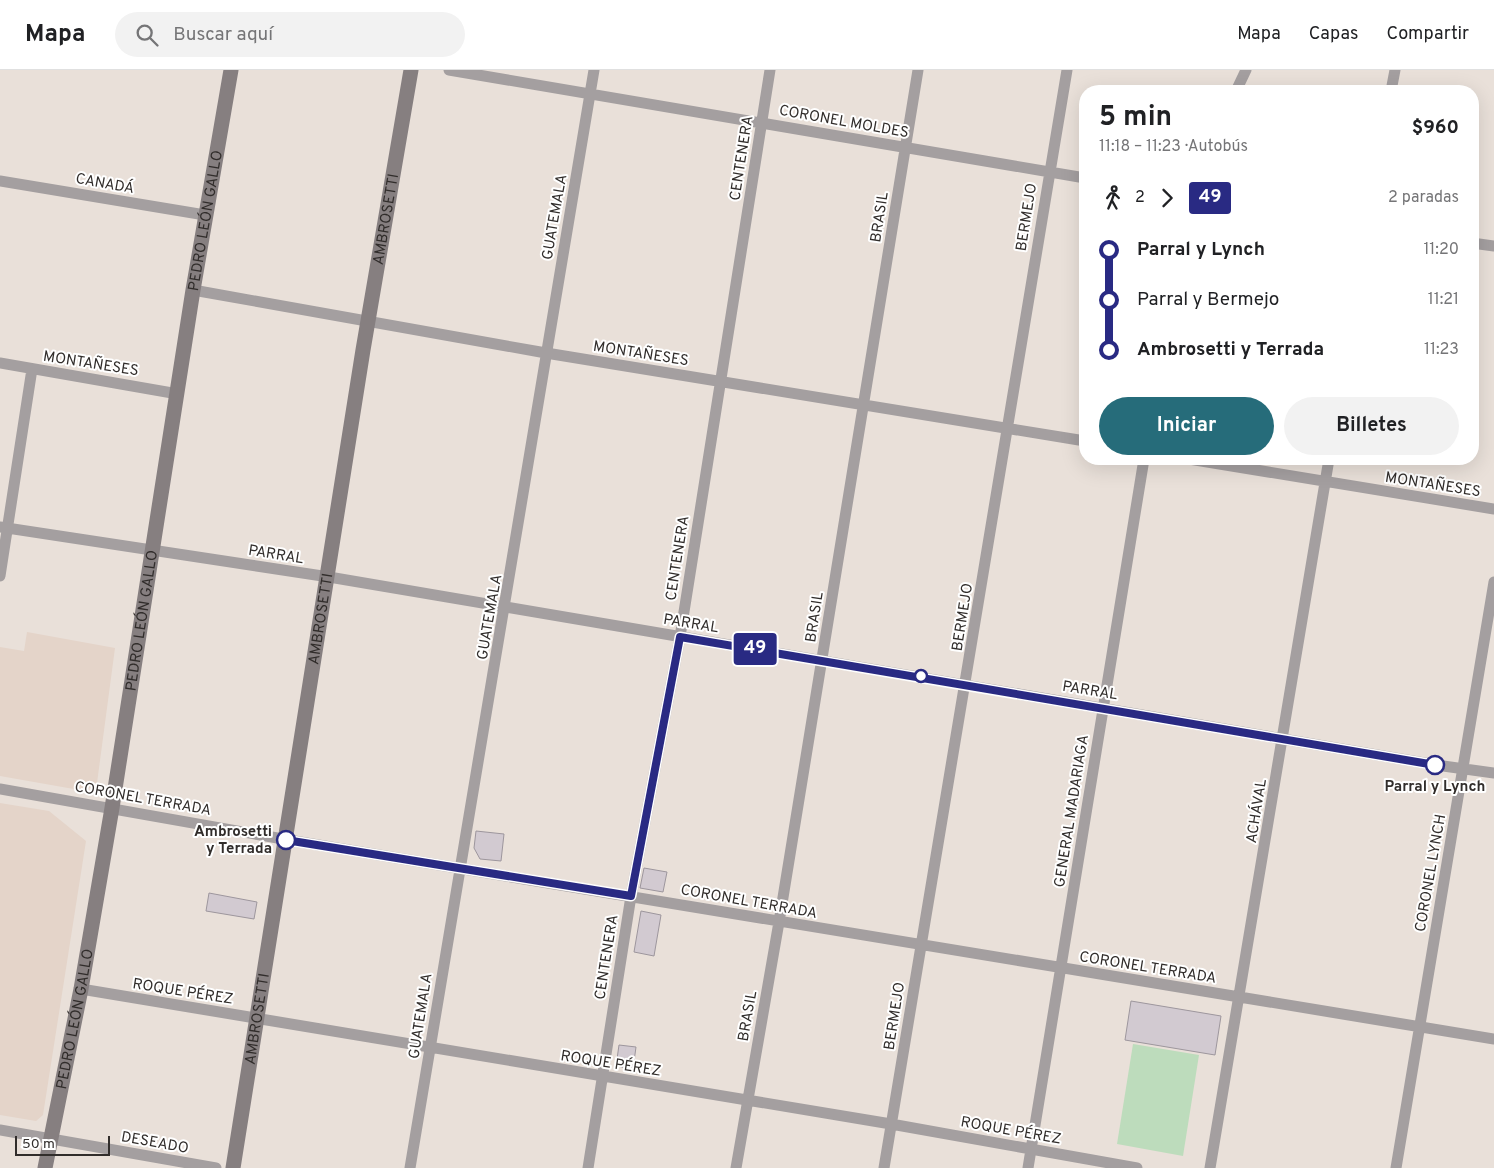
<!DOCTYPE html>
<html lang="es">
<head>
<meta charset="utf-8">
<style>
  :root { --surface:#fff; --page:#f2f2f2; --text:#202124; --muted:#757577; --line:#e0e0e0; --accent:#266c7a }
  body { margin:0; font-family:Overpass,sans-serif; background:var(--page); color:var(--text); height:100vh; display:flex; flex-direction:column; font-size:19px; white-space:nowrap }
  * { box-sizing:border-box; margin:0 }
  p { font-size:16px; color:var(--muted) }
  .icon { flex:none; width:28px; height:28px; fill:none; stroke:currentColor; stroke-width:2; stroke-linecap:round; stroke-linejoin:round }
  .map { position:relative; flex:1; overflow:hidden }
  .details { position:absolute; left:1079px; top:15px; width:400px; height:380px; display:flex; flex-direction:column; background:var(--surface); border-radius:20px; box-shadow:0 5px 20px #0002 }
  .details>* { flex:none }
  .badge { padding:0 10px; border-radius:4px; font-size:18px; line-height:32px }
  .scale { position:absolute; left:15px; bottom:12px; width:95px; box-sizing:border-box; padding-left:5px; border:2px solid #312d2b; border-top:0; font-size:14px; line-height:18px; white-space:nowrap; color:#312d2b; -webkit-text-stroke:4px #fff; paint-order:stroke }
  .map>.badge { position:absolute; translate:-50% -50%; box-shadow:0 0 0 2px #fff }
  .legs { display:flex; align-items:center; gap:8px; height:55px; padding:0 20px; font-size:16px }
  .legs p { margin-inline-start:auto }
  .head { display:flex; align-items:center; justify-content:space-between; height:85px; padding:0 20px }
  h1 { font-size:28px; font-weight:700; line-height:38px }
  .action { display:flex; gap:10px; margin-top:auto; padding:10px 20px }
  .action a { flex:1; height:58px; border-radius:30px; background:var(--accent); color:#fff; font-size:20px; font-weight:700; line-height:58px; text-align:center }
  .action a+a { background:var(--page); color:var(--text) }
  ul { padding:0 20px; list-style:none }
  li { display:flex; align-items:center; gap:18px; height:50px; font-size:19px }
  li i { display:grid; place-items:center; width:8px; height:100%; margin:0 6px; background:currentColor }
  li i::after { content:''; width:12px; height:12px; margin:-6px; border:4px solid; border-radius:50%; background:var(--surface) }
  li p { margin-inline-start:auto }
  li:first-child i { background:linear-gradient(#0000 50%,currentColor 0) }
  li:last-child i { background:linear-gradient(currentColor 50%,#0000 0) }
  header { display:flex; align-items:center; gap:30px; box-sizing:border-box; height:70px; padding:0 25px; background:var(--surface); border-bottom:1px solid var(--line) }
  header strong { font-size:24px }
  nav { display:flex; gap:28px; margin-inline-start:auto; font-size:18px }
  .search { width:350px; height:45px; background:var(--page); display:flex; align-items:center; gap:12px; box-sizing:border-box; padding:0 18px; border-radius:28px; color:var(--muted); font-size:19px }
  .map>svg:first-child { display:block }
  .built { fill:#e4d4c9 }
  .green { fill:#bddcbc }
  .building { fill:#d2cad1; stroke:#9d969d }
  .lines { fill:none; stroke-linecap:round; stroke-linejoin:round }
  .street { stroke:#a49fa0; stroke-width:11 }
  .secondary { stroke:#867f80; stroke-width:15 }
  .line-1-casing { stroke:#fff; stroke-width:11 }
  .line-1 { stroke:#292a83; stroke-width:8 }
  .stop-1-dot { fill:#fff; stroke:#292a83; stroke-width:2.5 }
  .labels { text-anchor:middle; stroke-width:4; stroke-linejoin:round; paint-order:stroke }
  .street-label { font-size:15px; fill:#312d2b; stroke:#fff }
  .stop-label { font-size:15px; font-weight:bold; fill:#312d2b; stroke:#fff }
</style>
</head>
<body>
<header>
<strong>Mapa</strong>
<div class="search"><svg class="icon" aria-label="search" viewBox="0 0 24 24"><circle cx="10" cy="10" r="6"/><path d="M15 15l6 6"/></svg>Buscar aquí</div>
<nav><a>Mapa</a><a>Capas</a><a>Compartir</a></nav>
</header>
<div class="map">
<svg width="1494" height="1098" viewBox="0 0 1494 1098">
  <rect width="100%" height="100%" fill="#e9e0d9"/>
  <path class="built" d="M27,562L115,578L97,713L85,721L0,706V577L24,581Z
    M0,733L49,741L86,771L43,1045L36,1051L0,1045Z"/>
  <path class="green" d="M1133,974L1199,985L1183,1086L1117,1074Z"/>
  <path class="building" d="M476,761L504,764L501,791L480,789L474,778Z
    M644,798L667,802L663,822L640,818Z
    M209,823L257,832L254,849L206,841Z
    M641,841L661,845L654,886L634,882Z
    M1131,931L1221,946L1215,985L1125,970Z
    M619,975L636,977L633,999L616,996Z"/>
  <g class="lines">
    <path class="street" d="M449,0L1085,108
      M1236,21L1246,0
      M1391,21L1395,0
      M0,111L205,145
      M1472,173L1494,176
      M193,220L546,283L1085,371
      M0,293L178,324
      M1189,389L1494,439
      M0,457L329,507L1436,695L1494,703
      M0,506L32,299
      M0,719L300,772L1494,969
      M81,919L891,1054L1137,1098
      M0,1060L216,1098
      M410,1098L594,0
      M588,1098L631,826L680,567L770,0
      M736,1098L779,852L918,0
      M884,1098L1067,0
      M1028,1098L1144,389
      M1210,1098L1329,389
      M1396,1098L1494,512"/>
    <g class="secondary">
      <path id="s1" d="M45,1098L81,919L112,738L193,220L231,0"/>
      <path id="s2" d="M233,1098L363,280L411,0"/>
    </g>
  </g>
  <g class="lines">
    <g class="line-1-casing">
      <path id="line-1" d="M286,770L631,826L680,567L1435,695"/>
    </g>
    <use href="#line-1" class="line-1"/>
  </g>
  <g class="stop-1-dot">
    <circle cx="921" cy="606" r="6"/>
    <circle cx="1435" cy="695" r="9"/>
    <circle cx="286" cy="770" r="9"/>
  </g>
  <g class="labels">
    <g class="street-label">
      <text transform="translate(844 51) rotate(10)" y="5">CORONEL MOLDES</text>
      <text transform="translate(741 88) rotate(-81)" y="5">CENTENERA</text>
      <text transform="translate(105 113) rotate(10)" y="5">CANADÁ</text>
      <text transform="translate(554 147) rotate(-80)" y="5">GUATEMALA</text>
      <text transform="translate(879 147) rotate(-81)" y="5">BRASIL</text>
      <text transform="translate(1026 147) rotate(-81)" y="5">BERMEJO</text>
      <text dy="5" stroke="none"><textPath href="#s2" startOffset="961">AMBROSETTI</textPath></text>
      <text dy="5" stroke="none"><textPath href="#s1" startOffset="961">PEDRO LEÓN GALLO</textPath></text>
      <text transform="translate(641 283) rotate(9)" y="5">MONTAÑESES</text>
      <text transform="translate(91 293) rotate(9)" y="5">MONTAÑESES</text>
      <text transform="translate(1433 414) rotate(9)" y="5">MONTAÑESES</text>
      <text transform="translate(276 484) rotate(9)" y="5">PARRAL</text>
      <text transform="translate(677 488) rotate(-81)" y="5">CENTENERA</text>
      <text transform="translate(489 547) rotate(-80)" y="5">GUATEMALA</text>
      <text transform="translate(814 547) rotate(-81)" y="5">BRASIL</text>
      <text transform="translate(962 547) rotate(-81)" y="5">BERMEJO</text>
      <text dy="5" stroke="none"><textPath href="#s2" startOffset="556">AMBROSETTI</textPath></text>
      <text dy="5" stroke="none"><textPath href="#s1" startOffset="556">PEDRO LEÓN GALLO</textPath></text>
      <text transform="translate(691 553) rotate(9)" y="5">PARRAL</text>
      <text transform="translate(1090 620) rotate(9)" y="5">PARRAL</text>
      <text transform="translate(143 728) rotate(10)" y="5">CORONEL TERRADA</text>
      <text transform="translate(1071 741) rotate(-81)" y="5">GENERAL MADARIAGA</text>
      <text transform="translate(1256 741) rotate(-81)" y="5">ACHÁVAL</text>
      <text transform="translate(1430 803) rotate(-80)" y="5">CORONEL LYNCH</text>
      <text transform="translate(749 831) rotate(10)" y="5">CORONEL TERRADA</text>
      <text transform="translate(606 887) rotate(-81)" y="5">CENTENERA</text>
      <text transform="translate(1148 897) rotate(9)" y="5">CORONEL TERRADA</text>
      <text transform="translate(183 921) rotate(9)" y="5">ROQUE PÉREZ</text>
      <text transform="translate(420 946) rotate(-81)" y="5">GUATEMALA</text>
      <text transform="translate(747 946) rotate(-80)" y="5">BRASIL</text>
      <text transform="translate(894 946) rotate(-81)" y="5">BERMEJO</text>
      <text dy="5" stroke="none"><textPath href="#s1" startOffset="152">PEDRO LEÓN GALLO</textPath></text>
      <text dy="5" stroke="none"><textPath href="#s2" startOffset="151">AMBROSETTI</textPath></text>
      <text transform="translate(611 993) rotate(9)" y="5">ROQUE PÉREZ</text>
      <text transform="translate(1011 1060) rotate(10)" y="5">ROQUE PÉREZ</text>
      <text transform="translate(155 1072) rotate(10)" y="5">DESEADO</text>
    </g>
    <g class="stop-label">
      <text x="1435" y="721">Parral y Lynch</text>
      <text x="272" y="766" text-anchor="end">Ambrosetti<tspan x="272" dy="17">y Terrada</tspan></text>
    </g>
  </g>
</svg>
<div class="scale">50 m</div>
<b class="badge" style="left:755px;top:579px;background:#292a83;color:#fff">49</b>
<section class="details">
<div class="head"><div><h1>5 min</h1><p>11:18 – 11:23 · Autobús</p></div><b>$960</b></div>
<div class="legs"><svg class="icon" aria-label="walk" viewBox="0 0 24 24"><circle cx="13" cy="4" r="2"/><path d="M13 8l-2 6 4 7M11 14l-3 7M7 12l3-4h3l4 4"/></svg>2<svg class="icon" aria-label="forward" viewBox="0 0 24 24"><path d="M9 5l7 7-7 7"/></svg><b class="badge" style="background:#292a83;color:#fff">49</b><p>2 paradas</p></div>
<ul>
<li><i style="color:#292a83"></i><b>Parral y Lynch</b><p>11:20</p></li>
<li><i style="color:#292a83"></i><span>Parral y Bermejo</span><p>11:21</p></li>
<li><i style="color:#292a83"></i><b>Ambrosetti y Terrada</b><p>11:23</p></li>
</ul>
<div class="action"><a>Iniciar</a><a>Billetes</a></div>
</section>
</div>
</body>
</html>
